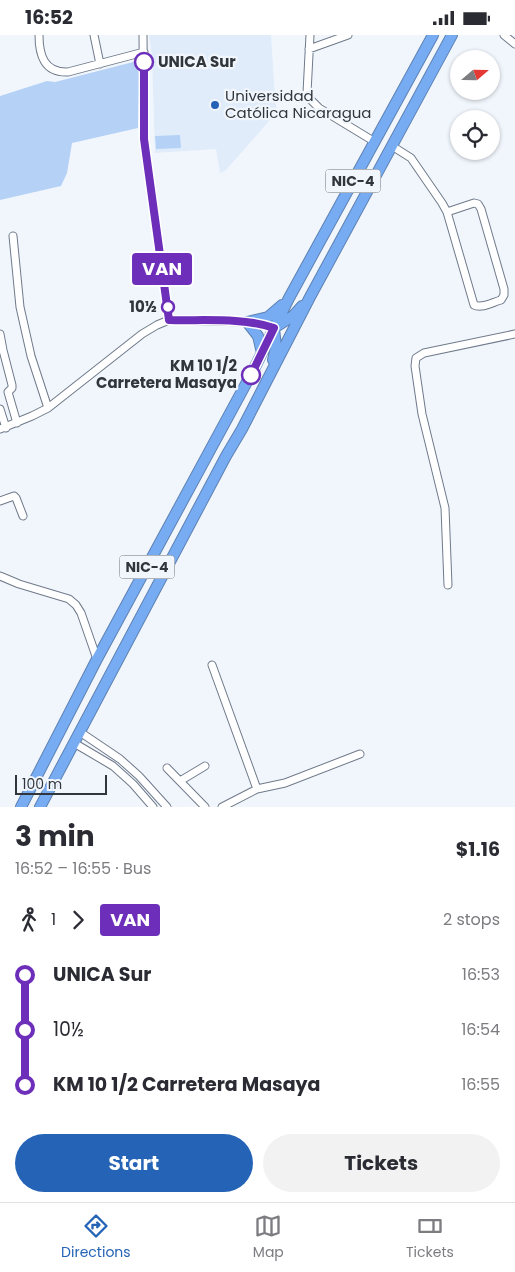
<!DOCTYPE html>
<html lang="en">
<head>
<meta charset="utf-8">
<style>
  :root { --surface:#fff; --page:#f2f2f3; --text:#2b2b33; --muted:#7c7c81; --line:#e1e1e2; --accent:#2463b5 }
  body { margin:0; font-family:Poppins,sans-serif; background:var(--page); color:var(--text); height:100vh; display:flex; flex-direction:column; font-size:19px; white-space:nowrap }
  * { box-sizing:border-box; margin:0 }
  p { font-size:16px; color:var(--muted) }
  .icon { flex:none; width:28px; height:28px; fill:none; stroke:currentColor; stroke-width:2; stroke-linecap:round; stroke-linejoin:round }
  .map { position:relative; height:772px; overflow:hidden }
  .drawer { display:flex; flex-direction:column; background:var(--surface); flex:1 }
  .drawer>* { flex:none }
  .badge { padding:0 10px; border-radius:4px; font-size:18px; line-height:32px }
  .needle { width:32px; rotate:70deg }
  .fabs { position:absolute; left:450px; top:15px; display:grid; gap:10px }
  .fabs a { display:grid; place-items:center; width:50px; height:50px; border-radius:50%; background:var(--surface); box-shadow:0 1px 4px #0004; font-size:25px }
  .scale { position:absolute; left:15px; bottom:12px; width:92px; box-sizing:border-box; padding-left:5px; border:2px solid #31363c; border-top:0; font-size:14px; line-height:18px; white-space:nowrap; color:#31363c; -webkit-text-stroke:4px #f1f6fd; paint-order:stroke }
  .map>.badge { position:absolute; translate:-50% -50%; box-shadow:0 0 0 2px #fff }
  .legs { display:flex; align-items:center; gap:8px; height:55px; padding:0 15px; font-size:16px }
  .legs p { margin-inline-start:auto }
  .headline { display:flex; align-items:center; justify-content:space-between; height:85px; padding:0 15px }
  h1 { font-size:28px; font-weight:700; line-height:38px }
  .cta { display:flex; gap:10px; margin-top:auto; padding:10px 15px }
  .cta a { flex:1; height:58px; border-radius:30px; background:var(--accent); color:#fff; font-size:20px; font-weight:700; line-height:58px; text-align:center }
  .cta a+a { background:var(--page); color:var(--text) }
  ul { padding:0 15px; list-style:none }
  li { display:flex; align-items:center; gap:18px; height:55px; font-size:19px }
  li i { display:grid; place-items:center; width:8px; height:100%; margin:0 6px; background:currentColor }
  li i::after { content:''; width:12px; height:12px; margin:-6px; border:4px solid; border-radius:50%; background:var(--surface) }
  li p { margin-inline-start:auto }
  li:first-child i { background:linear-gradient(#0000 50%,currentColor 0) }
  li:last-child i { background:linear-gradient(currentColor 50%,#0000 0) }
  .status { display:flex; justify-content:space-between; align-items:center; height:35px; padding:0 25px; background:var(--surface); direction:ltr }
  .status svg { height:14px; fill:currentColor }
  .menu { display:flex; justify-content:space-around; align-items:center; height:70px; border-top:1px solid var(--line); background:var(--surface); font-size:14px; color:var(--muted) }
  .menu a { display:grid; justify-items:center; gap:2px }
  .menu .current { color:var(--accent) }
  .map>svg:first-child { display:block }
  .built { fill:#e1ecfa }
  .pitch { fill:#b5d1f6 }
  .lines { fill:none; stroke-linecap:round; stroke-linejoin:round }
  .minor-casing { stroke:#6f7a8a; stroke-width:9 }
  .highway-casing { stroke:#5e82b2; stroke-width:12 }
  .minor { stroke:#fff; stroke-width:7 }
  .highway { stroke:#77abf2; stroke-width:10 }
  .line-1-casing { stroke:#fff; stroke-width:11 }
  .line-1 { stroke:#6d2fba; stroke-width:8 }
  .stop-1-dot { fill:#fff; stroke:#6d2fba; stroke-width:2.5 }
  .poi-dot { fill:#2463b5; stroke:#f1f6fd; stroke-width:2 }
  .labels { text-anchor:middle; stroke-width:4.5; stroke-linejoin:round; paint-order:stroke }
  .shield { fill:#f1f6fd; stroke:#6b7076; stroke-width:1 }
  .shield-label { font-size:14px; font-weight:bold; fill:#31363c }
  .stop-label { font-size:15px; font-weight:bold; fill:#31363c; stroke:#f1f6fd; text-anchor:end }
  .poi-label { font-size:15px; fill:#31363c; stroke:#f1f6fd; text-anchor:start }
</style>
</head>
<body>
<div class="status"><b>16:52</b><svg viewBox="0 0 49 12"><path d="M0 12V9h3v3zM5 12V6h3v6zM10 12V3h3v9zM15 12V0h3v12zM26 1h20v11H26zM47 4h2v5h-2z"/></svg></div>
<div class="map">
<svg width="515" height="772" viewBox="0 0 515 772">
  <rect width="100%" height="100%" fill="#f1f6fd"/>
  <path class="built" d="M149,0H271L275,62L277,77L226,135L220,138L216,114L155,118L152,21Z"/>
  <path class="pitch" d="M137,26L140,27L138,93L72,108L67,138L61,151L0,165V61L47,46L55,47Z
    M180,100L181,113L156,114L155,101Z"/>
  <g class="lines">
    <g class="minor-casing">
      <path id="minor" d="M39,0C39,20 44,38 68,37L144,17
        M94,0L100,29
        M143,0L144,105L169,285
        M310,0L307,58L311,65L319,73L375,107
        M504,0L515,9
        M309,14L348,0
        M392,111L411,123L442,168L447,177L474,270C482,274 493,267 501,265L504,260V254L481,174L478,169L474,168L447,177
        M13,201L20,272L31,321L48,373
        M0,299L3,315L12,350V353L8,357L17,388
        M0,374L6,393
        M0,394L32,381L48,373L142,299L157,290L169,285L247,287L263,290L274,293
        M0,466L14,461L16,463L23,481
        M0,541L19,549L69,564L76,570L81,578L97,624
        M448,550L445,473L422,379L415,331L416,323L424,318L515,299
        M212,630L257,754
        M80,697L120,724L139,741L167,772
        M74,708L113,731L133,749L153,772
        M167,733L205,772
        M180,746L205,731
        M222,772L257,754L285,748L360,719"/>
    </g>
    <g class="highway-casing">
      <path id="highway" d="M274,293L293,281L302,271
        M262,318L258,301L247,287L268,282L282,270
        M273,325L276,312L274,293
        M21,772L97,624L255,332L289,263L433,0
        M40,772L226,421L242,394L310,262L452,0"/>
    </g>
    <use href="#minor" class="minor"/>
    <use href="#highway" class="highway"/>
  </g>
  <g class="lines">
    <g class="line-1-casing">
      <path id="line-1" d="M144,27V104L169,285C202,286 243,282 274,293L251,340"/>
    </g>
    <use href="#line-1" class="line-1"/>
  </g>
  <g class="stop-1-dot">
    <circle cx="144" cy="27" r="9"/>
    <circle cx="168" cy="272" r="6"/>
    <circle cx="251" cy="340" r="9"/>
  </g>
  <circle class="poi-dot" cx="215" cy="70" r="5"/>
  <g class="labels">
    <g class="shield">
      <rect x="325.5" y="134.5" width="55" height="23" rx="4"/>
      <rect x="119.5" y="520.5" width="55" height="23" rx="4"/>
    </g>
    <g class="shield-label">
      <text x="353" y="151">NIC-4</text>
      <text x="147" y="537">NIC-4</text>
    </g>
    <g class="stop-label">
      <text x="158" y="32" text-anchor="start">UNICA Sur</text>
      <text x="157" y="277">10½</text>
      <text x="237" y="336">KM 10 1/2<tspan x="237" dy="17">Carretera Masaya</tspan></text>
    </g>
    <g class="poi-label">
      <text x="225" y="66">Universidad<tspan x="225" dy="17">Católica Nicaragua</tspan></text>
    </g>
  </g>
</svg>
<div class="fabs">
<a><svg class="needle" viewBox="-14 -14 28 28"><path d="M0-13l5 13h-10z" fill="#e53935"/><path d="M0 13l5-13h-10z" fill="#7c7c81"/></svg></a>
<a><svg class="icon" aria-label="locate" viewBox="0 0 24 24"><circle cx="12" cy="12" r="6"/><path d="M12 2v4M12 18v4M2 12h4M18 12h4"/></svg></a>
</div>
<div class="scale">100 m</div>
<b class="badge" style="left:162px;top:234px;background:#6d2fba;color:#fff">VAN</b>
</div>
<section class="drawer">
<div class="headline"><div><h1>3 min</h1><p>16:52 – 16:55 · Bus</p></div><b>$1.16</b></div>
<div class="legs"><svg class="icon" aria-label="walk" viewBox="0 0 24 24"><circle cx="13" cy="4" r="2"/><path d="M13 8l-2 6 4 7M11 14l-3 7M7 12l3-4h3l4 4"/></svg>1<svg class="icon" aria-label="forward" viewBox="0 0 24 24"><path d="M9 5l7 7-7 7"/></svg><b class="badge" style="background:#6d2fba;color:#fff">VAN</b><p>2 stops</p></div>
<ul>
<li><i style="color:#6d2fba"></i><b>UNICA Sur</b><p>16:53</p></li>
<li><i style="color:#6d2fba"></i><span>10½</span><p>16:54</p></li>
<li><i style="color:#6d2fba"></i><b>KM 10 1/2 Carretera Masaya</b><p>16:55</p></li>
</ul>
<div class="cta"><a>Start</a><a>Tickets</a></div>
</section>
<nav class="menu">
<a class="current"><svg class="icon" aria-label="directions" viewBox="0 0 24 24"><path d="M12 3l9 9-9 9-9-9zM9 14v-3h6M13 9l2 2-2 2"/></svg>Directions</a>
<a><svg class="icon" aria-label="map" viewBox="0 0 24 24"><path d="M3 6l6-2 6 2 6-2v14l-6 2-6-2-6 2zM9 4v14M15 6v14"/></svg>Map</a>
<a><svg class="icon" aria-label="tickets" viewBox="0 0 24 24"><path d="M3 7h18v10H3zM15 7v10"/></svg>Tickets</a>
</nav>
</body>
</html>
